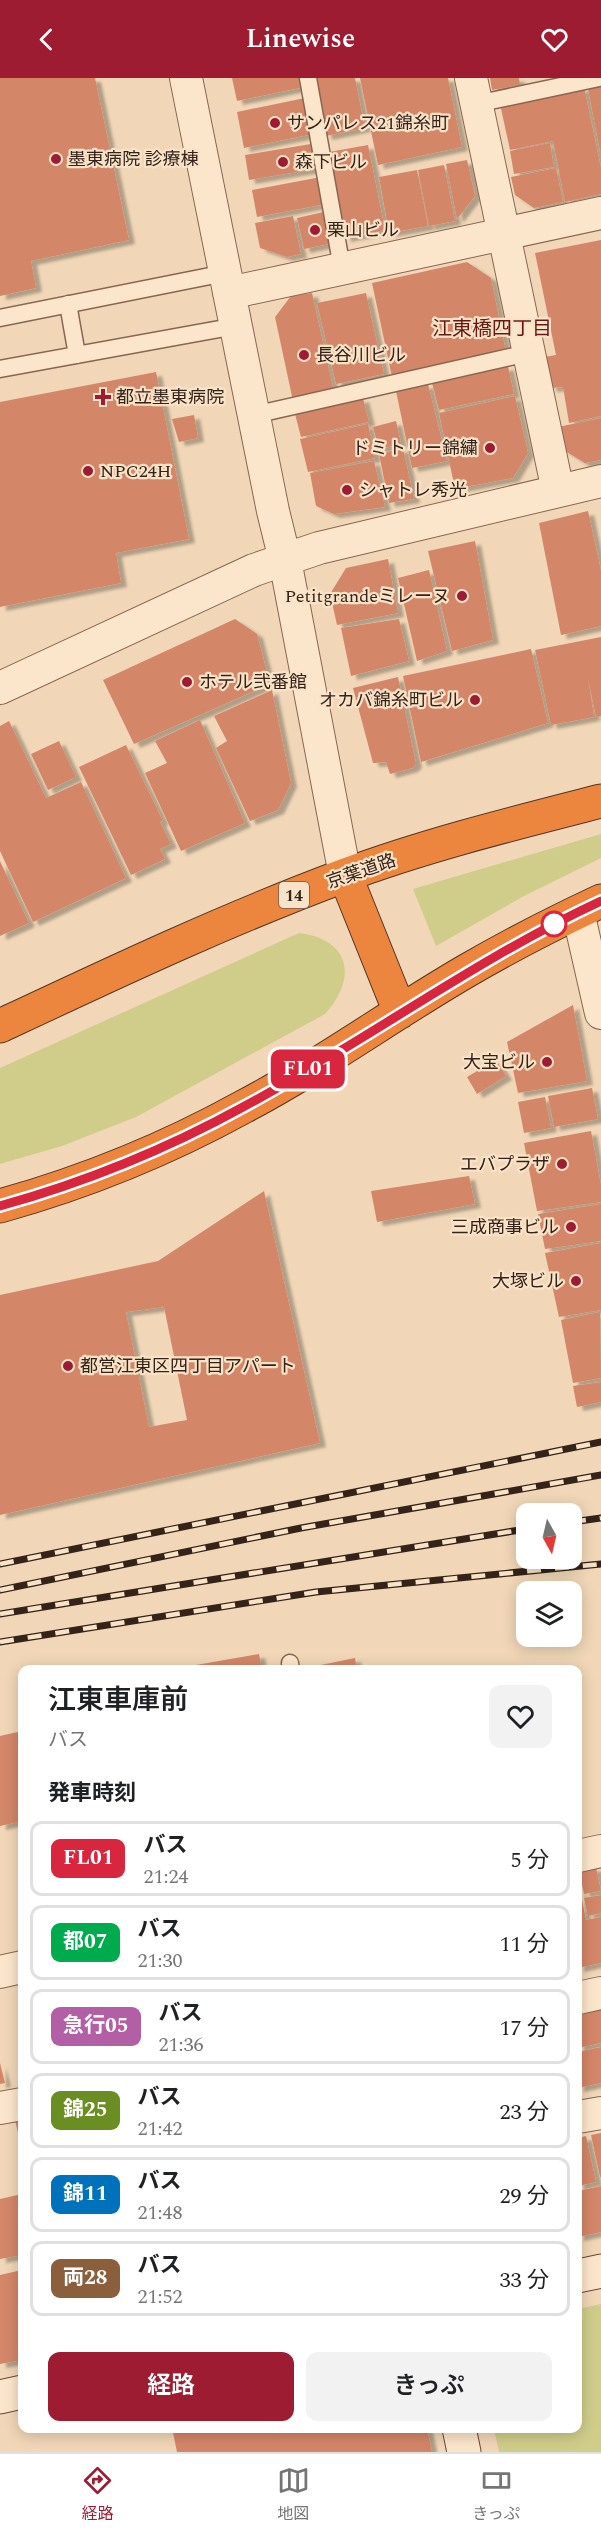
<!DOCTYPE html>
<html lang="ja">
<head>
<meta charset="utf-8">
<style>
  :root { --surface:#fff; --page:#f2f2f2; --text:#202124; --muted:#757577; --line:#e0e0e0; --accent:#9d1c31 }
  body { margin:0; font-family:Spectral,"Noto Sans JP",serif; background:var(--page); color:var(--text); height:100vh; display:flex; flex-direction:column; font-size:22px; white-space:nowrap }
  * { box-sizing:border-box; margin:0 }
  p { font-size:20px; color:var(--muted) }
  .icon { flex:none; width:33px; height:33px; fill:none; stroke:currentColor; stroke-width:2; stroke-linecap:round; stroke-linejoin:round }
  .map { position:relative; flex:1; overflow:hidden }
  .sheet { position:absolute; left:18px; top:1587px; width:564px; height:768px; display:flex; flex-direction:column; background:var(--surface); border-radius:12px; box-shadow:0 3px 15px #0003 }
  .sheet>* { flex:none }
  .badge { padding:0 12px; border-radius:9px; font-size:21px; line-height:39px }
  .needle { width:39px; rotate:172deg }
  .fabs { position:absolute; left:516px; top:1425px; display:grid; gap:12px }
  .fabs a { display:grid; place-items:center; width:66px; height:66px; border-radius:12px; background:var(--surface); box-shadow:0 3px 15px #0003; font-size:30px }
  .map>.badge { position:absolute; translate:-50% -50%; box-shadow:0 0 0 3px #fff }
  h2 { padding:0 30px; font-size:22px; line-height:54px }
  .round { display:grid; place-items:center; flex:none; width:63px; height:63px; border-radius:12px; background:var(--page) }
  .headline { display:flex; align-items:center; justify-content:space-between; height:102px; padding:0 30px }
  h1 { font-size:28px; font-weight:600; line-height:45px }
  .button { display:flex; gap:12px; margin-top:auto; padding:12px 30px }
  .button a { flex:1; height:69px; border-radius:12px; background:var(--accent); color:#fff; font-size:24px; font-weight:600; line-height:69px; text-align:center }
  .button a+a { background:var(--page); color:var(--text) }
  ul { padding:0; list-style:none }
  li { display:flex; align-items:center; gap:18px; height:75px; margin:0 12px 9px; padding:0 18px; border:3px solid var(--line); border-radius:12px }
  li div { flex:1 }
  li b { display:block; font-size:22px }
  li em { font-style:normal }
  li .badge { min-width:66px; font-weight:700; text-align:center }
  header { display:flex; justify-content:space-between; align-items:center; height:78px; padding:0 30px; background:var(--accent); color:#fff; font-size:27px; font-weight:600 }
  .tabs { display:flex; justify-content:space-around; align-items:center; height:84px; border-top:2px solid var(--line); background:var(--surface); font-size:16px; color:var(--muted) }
  .tabs a { display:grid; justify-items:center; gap:3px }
  .tabs .selected { color:var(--accent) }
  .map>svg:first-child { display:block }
  .green { fill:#d0cd8b }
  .building { fill:#d48669; fill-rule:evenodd; filter:url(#shadow) }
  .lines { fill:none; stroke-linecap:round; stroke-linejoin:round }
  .lane-casing { stroke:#886652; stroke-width:19 }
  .street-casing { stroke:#886652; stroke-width:34 }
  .secondary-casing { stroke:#6a4835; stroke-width:35 }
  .highway-casing { stroke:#553627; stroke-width:35 }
  .lane { stroke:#fce6cb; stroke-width:16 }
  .street { stroke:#fce6cb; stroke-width:32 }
  .secondary { stroke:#fce6cb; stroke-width:33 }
  .highway { stroke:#ec853d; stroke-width:33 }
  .rail-casing { stroke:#352218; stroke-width:7 }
  .rail { stroke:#f8e3c8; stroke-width:4.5; stroke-dasharray:14; stroke-linecap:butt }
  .line-casing { stroke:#fff; stroke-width:14 }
  .line { stroke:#d7263d; stroke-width:9 }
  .poi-dot { fill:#9d1c31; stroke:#f8e3c8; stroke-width:2 }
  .stop-dot { fill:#fff; stroke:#d7263d; stroke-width:3 }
  .labels { text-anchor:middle; stroke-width:4.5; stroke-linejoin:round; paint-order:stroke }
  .shield { fill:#f8e3c8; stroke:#705c4d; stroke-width:1.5 }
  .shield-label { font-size:16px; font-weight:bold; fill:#352218 }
  .poi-label { font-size:18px; fill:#352218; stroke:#f8e3c8; text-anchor:start }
  .street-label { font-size:18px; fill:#352218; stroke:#f8e3c8 }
  .neighbourhood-label { font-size:20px; fill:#661914; stroke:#f8e3c8 }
</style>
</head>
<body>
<header><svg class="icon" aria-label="back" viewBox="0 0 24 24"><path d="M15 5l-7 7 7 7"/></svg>Linewise<svg class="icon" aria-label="heart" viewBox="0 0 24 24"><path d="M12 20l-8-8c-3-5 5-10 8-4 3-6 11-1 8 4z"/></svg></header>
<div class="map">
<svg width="601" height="2374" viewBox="0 0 601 2374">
  <defs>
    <filter id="shadow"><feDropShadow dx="6" dy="4" stdDeviation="1.5" flood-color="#0004"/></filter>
  </defs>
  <rect width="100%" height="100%" fill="#f1d7b7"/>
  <path class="green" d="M601,756V780L524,818L436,868L413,811Z
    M299,855C350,861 358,900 325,936L136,1039L62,1068L0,1086V990Z
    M601,2226V2374H499L494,2351L578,2350V2231Z"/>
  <path class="building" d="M0,0H95L129,162L31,183L36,210L0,218Z
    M232,0H303L304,9L237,23Z
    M314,0H355L365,50L326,58Z
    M360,0H448L462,69L378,87Z
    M490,0H519L520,7L492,12Z
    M601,3V73H600L587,6Z
    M584,9L601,90V116L565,124L553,63L510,72L500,26Z
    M305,20L313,56L244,70L237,34Z
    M317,65L321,90L249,102L245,77Z
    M550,65L554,89L514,96L510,73Z
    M368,67L385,152L345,160L329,74Z
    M467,82L475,118L457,141L446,86Z
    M444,87L455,143L429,148L418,92Z
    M556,90L563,124L534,130L515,117L511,99Z
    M417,92L428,148L389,155L379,99Z
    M321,99L326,126L257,139L252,112Z
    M328,133L334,165L304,171L297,140Z
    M293,138L301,176L287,179L260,170L255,145Z
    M601,162V338L569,345L563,309L551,310L544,279L556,277L535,175Z
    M467,184L491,200L506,274L392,299L372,205Z
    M312,215L334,314L293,323L275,239L291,218Z
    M366,215L384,296L336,306L317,225Z
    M508,288L514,316L439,332L432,305Z
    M156,294L189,461L116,475L121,505L0,529V324Z
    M428,306L447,383L412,390L396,313Z
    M515,318L528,375L513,400L455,411L439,335Z
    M363,320L369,344L301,359L295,336Z
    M194,337L198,360L179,364L172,341Z
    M601,340V382L585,385L562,371L558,349Z
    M396,343L401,366L379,371L373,349Z
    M368,346L375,380L308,394L300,361Z
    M403,370L414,421L389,425L379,376Z
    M374,383L385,429L334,436L316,428L310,395Z
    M588,433L601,493V548L561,557L539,445Z
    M475,463L493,562L452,573L428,473Z
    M388,481L398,535L337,547L330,516L346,490Z
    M429,492L447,573L417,583L398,500Z
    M235,541L257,556L270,606L134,666L103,602Z
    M399,541L409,583L351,598L341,550Z
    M601,559V638L596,639L588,600L594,639L551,647L535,572Z
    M531,571L548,645L421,684L403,598Z
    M398,599L416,686L412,690L390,696L386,684L373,685L353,610Z
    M272,612L291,705L278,732L250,743L216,670L227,663L214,638Z
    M200,642L245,745L181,773L145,695L167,685L155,663Z
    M9,643L46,720L81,704L126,800L33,844L0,773V648Z
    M59,663L76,699L48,712L31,676Z
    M126,667L163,743L160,744L171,766L160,771L165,781L131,797L79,689Z
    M0,783L29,845L0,858Z
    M573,927L587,1003L518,1015L507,964Z
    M496,982L506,998L477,1016L467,999Z
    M592,1010L598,1041L554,1049L548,1018Z
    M545,1019L551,1050L524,1055L518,1024Z
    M591,1053L601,1107V1124L537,1133L524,1065Z
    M469,1098L475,1126L377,1144L371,1113Z
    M264,1113L320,1365L0,1437V1217L158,1183ZM164,1229L187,1342L149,1349L126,1234Z
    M601,1126V1163L545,1171L538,1136Z
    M601,1165V1232L559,1239L545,1175Z
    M600,1234L601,1300L573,1305L561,1242Z
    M601,1304V1324L577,1329L573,1308Z
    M259,1576L262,1592H179V1590Z
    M355,1580L357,1592H311V1589Z
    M22,1653V1743L0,1748V1658Z
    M596,1789L601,1813L584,1816L579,1792Z
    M579,1806L586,1842L601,1839V1885L578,1890Z
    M601,1817V1835L588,1838L584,1820Z
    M601,1927V1965L578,1970V1933Z
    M601,1969V2005L578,2010V1974Z
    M0,1985L5,2005L0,2006Z
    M22,2041V2072L15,2042Z
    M601,2055V2099H600L591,2057Z
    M586,2058L596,2104L578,2108V2060Z
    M601,2108V2154L578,2159V2113Z
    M22,2116V2177L0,2181V2121Z
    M22,2192V2282L0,2286V2197Z
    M172,2350H427L432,2374H177Z"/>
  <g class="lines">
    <g class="lane-casing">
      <path id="lane" d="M308,0L342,190
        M476,26L599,0
        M68,226L77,277
        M0,240L225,195
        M0,291L236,248
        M254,337L528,275
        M290,1585L291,1592"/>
    </g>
    <g class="street-casing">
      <path id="street" d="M186,0L273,433L285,482L345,797
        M471,0L558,413
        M229,215L601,135
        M0,610L254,492L319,470L601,403
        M578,834L601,935
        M578,1778L601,1773
        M0,1894L22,1889
        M578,1920L601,1915
        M0,2030L22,2026
        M578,2039L601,2035"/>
    </g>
    <g class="secondary-casing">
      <path id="secondary" d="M578,2198L601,2193
        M0,2319L22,2314
        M459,2350L464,2374"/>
    </g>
    <g class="highway-casing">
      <path id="highway" d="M345,797L400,934
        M0,948C113,895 225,842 343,798C426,767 515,745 601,723
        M0,1128C86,1104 165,1072 243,1029C321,988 392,936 468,892C511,867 556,844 601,823"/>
    </g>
    <use href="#lane" class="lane"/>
    <use href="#street" class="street"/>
    <use href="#secondary" class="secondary"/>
    <use href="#highway" class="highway"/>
    <g class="rail-casing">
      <path id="rail" d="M572,1444L601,1440
        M0,1486L601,1364
        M0,1512L301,1450L601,1397
        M0,1536L526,1451
        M0,1564L316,1514L601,1486"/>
    </g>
    <use href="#rail" class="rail"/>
  </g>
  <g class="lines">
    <g class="line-casing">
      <path id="line" d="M0,1128C86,1104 165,1072 243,1029C365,964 474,882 601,823"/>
    </g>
    <use href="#line" class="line"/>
  </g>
  <g class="poi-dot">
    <circle cx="275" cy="45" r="6"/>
    <circle cx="56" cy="81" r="6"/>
    <circle cx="283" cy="84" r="6"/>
    <circle cx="315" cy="152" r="6"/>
    <circle cx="304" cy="277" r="6"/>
    <path d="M100 310h6v6h6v6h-6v6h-6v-6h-6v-6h6z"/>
    <circle cx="490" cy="370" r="6"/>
    <circle cx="88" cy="393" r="6"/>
    <circle cx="347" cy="412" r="6"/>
    <circle cx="462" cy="518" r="6"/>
    <circle cx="187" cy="604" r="6"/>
    <circle cx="475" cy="622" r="6"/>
    <circle cx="547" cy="984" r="6"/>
    <circle cx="562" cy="1086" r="6"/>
    <circle cx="571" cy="1149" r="6"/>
    <circle cx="576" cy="1203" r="6"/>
    <circle cx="68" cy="1288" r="6"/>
  </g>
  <circle class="stop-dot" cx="554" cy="846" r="12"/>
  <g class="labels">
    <rect class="shield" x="279" y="804" width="30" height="26" rx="4.5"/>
    <g class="shield-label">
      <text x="294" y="823">14</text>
    </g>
    <g class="poi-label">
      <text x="287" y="51">サンパレス21錦糸町</text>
      <text x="68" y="87">墨東病院 診療棟</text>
      <text x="295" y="90">森下ビル</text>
      <text x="327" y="158">栗山ビル</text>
      <text x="316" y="283">長谷川ビル</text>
      <text x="116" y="325">都立墨東病院</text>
      <text x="478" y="376" text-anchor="end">ドミトリー錦繍</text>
      <text x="100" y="399">NPC24H</text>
      <text x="359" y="418">シャトレ秀光</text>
      <text x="450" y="524" text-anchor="end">Petitgrandeミレーヌ</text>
      <text x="199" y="610">ホテル弐番館</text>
      <text x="463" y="628" text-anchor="end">オカバ錦糸町ビル</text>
      <text x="535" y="990" text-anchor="end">大宝ビル</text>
      <text x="550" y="1092" text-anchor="end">エバプラザ</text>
      <text x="559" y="1155" text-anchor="end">三成商事ビル</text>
      <text x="564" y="1209" text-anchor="end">大塚ビル</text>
      <text x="80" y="1294">都営江東区四丁目アパート</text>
    </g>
    <g class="street-label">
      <text transform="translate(361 793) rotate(-19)" y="6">京葉道路</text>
    </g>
    <g class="neighbourhood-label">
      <text x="492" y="257">江東橋四丁目</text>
    </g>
  </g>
</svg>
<div class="fabs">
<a><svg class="needle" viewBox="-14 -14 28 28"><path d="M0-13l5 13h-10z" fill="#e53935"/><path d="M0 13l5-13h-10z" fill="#757577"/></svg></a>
<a><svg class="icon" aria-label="layers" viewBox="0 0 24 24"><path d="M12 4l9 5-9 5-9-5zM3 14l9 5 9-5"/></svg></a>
</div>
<b class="badge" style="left:308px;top:991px;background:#d7263d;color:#fff">FL01</b>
<section class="sheet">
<div class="headline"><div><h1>江東車庫前</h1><p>バス</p></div><a class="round"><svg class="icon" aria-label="heart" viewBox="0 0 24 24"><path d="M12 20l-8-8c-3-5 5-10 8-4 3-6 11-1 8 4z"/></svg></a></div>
<h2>発車時刻</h2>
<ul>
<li><span class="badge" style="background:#d7263d;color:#fff">FL01</span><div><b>バス</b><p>21:24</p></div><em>5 分</em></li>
<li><span class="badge" style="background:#00ab4d;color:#fff">都07</span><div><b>バス</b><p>21:30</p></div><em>11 分</em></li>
<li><span class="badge" style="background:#b35fa6;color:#fff">急行05</span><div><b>バス</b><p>21:36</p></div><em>17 分</em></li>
<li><span class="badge" style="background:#6b8e23;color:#fff">錦25</span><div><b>バス</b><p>21:42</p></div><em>23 分</em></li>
<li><span class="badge" style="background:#0072bc;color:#fff">錦11</span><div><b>バス</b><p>21:48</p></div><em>29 分</em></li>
<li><span class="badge" style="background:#8b5e3c;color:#fff">両28</span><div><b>バス</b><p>21:52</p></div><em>33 分</em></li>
</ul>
<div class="button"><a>経路</a><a>きっぷ</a></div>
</section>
</div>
<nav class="tabs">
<a class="selected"><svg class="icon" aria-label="directions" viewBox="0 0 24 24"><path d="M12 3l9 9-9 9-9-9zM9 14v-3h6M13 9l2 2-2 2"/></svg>経路</a>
<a><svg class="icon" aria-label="map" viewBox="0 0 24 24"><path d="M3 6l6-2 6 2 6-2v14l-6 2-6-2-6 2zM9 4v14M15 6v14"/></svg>地図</a>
<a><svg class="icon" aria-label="tickets" viewBox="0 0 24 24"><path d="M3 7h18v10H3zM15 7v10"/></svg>きっぷ</a>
</nav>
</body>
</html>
